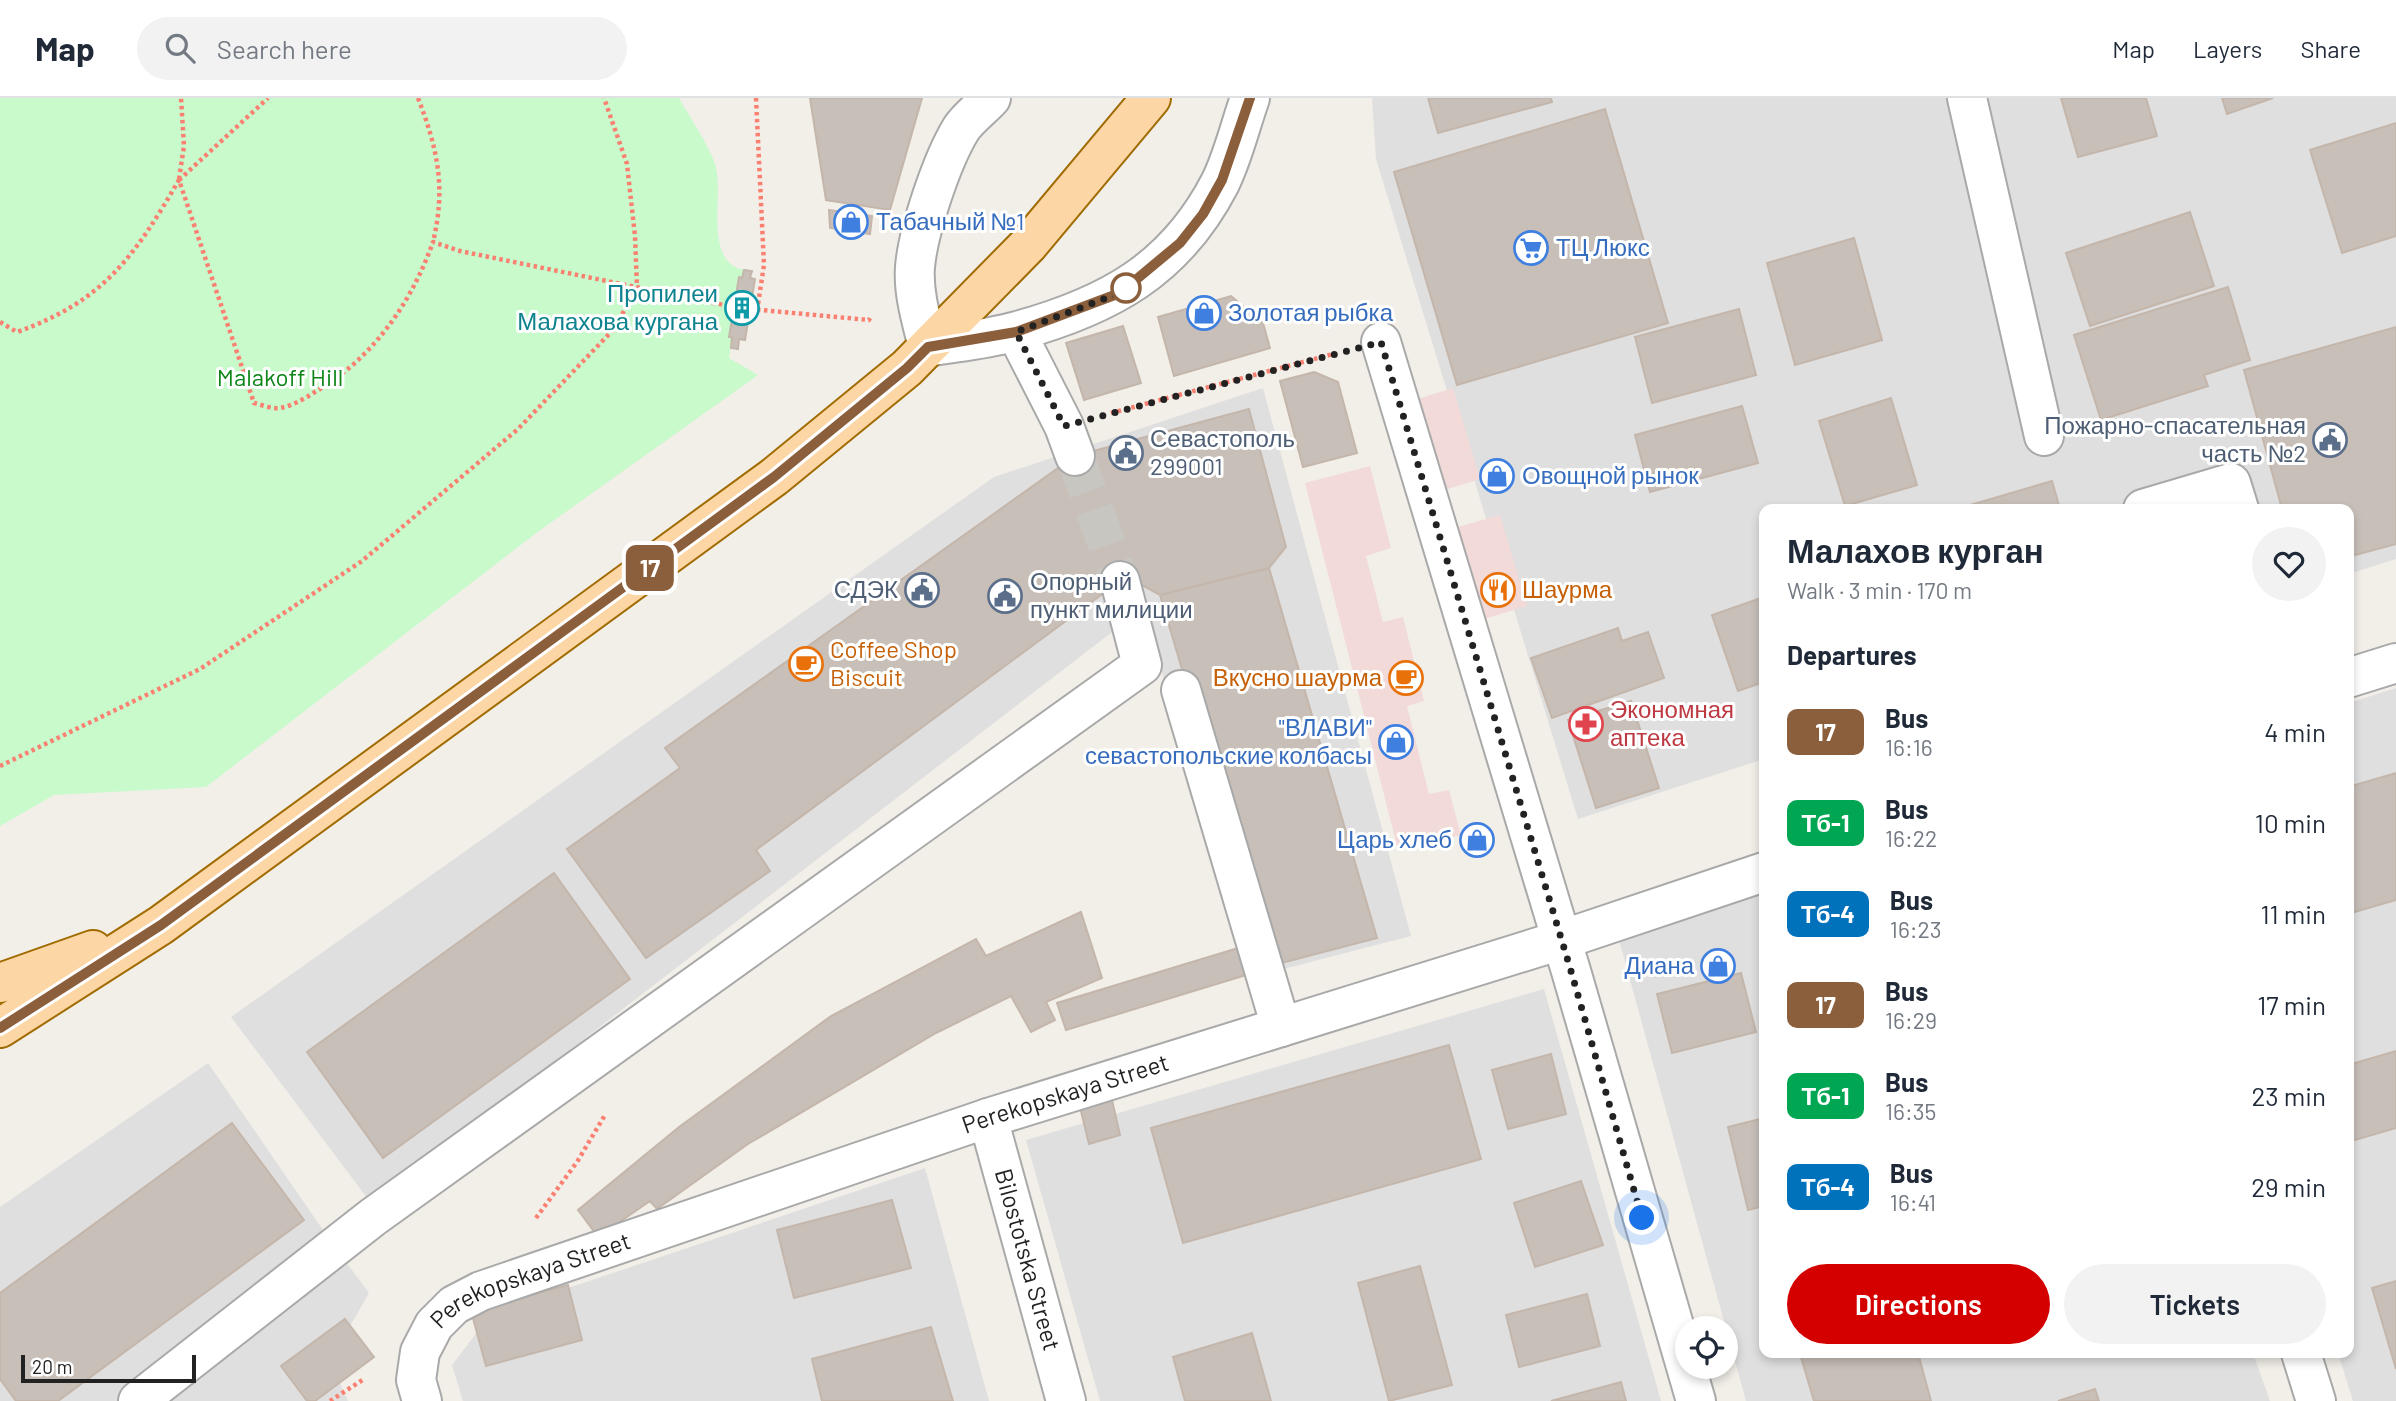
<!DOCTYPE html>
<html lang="en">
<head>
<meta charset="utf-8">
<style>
  :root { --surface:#fff; --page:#f2f2f3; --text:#1f2937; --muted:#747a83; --line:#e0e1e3; --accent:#d40000 }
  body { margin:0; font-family:Barlow,sans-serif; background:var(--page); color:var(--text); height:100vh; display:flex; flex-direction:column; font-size:26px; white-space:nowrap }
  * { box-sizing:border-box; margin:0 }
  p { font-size:23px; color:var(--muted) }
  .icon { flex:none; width:38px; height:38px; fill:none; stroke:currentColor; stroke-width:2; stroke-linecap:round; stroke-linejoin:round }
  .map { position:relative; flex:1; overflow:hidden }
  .panel { position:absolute; left:1759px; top:406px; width:595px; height:854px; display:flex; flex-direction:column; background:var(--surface); border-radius:14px; box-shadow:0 4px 10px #0003 }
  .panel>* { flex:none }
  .badge { padding:0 14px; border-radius:10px; font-size:24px; line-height:46px }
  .fabs { position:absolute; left:1675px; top:1218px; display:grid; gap:14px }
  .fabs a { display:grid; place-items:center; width:63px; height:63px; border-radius:50%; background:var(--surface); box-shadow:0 4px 10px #0003; font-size:35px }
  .scale { position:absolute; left:21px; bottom:18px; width:175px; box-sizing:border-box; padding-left:7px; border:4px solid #222; border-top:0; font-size:19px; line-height:24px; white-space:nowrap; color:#222; -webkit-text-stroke:5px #fff; paint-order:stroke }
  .you { position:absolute; width:35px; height:35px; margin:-18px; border:5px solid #fff; border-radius:50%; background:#1a73e8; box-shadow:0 0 0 10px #1a73e833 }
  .map>.badge { position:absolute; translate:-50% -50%; box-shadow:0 0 0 4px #fff }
  h2 { padding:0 28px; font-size:26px; line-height:63px }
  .round { display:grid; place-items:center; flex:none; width:74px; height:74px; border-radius:37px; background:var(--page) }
  .headline { display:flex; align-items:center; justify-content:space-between; height:119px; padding:0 28px }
  h1 { font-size:33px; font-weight:600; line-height:52px }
  .action { display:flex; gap:14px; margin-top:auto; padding:14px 28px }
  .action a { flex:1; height:80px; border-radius:42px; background:var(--accent); color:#fff; font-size:28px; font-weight:600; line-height:80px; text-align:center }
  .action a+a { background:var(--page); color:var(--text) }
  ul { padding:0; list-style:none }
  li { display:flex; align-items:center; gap:21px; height:91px; padding:0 28px }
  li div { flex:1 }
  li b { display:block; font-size:26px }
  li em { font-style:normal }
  li .badge { min-width:77px; font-weight:700; text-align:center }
  header { display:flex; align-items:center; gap:42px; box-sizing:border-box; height:98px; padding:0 35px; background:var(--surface); border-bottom:2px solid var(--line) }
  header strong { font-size:33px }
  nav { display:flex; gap:38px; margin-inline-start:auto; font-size:24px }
  .search { width:490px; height:63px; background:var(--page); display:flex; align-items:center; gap:18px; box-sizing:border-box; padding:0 24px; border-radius:38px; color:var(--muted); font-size:26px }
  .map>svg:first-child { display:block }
  .residential { fill:#e0dfdf }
  .commercial { fill:#f2dad9 }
  .park { fill:#c8facc }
  .building { fill:#c7bfb8; stroke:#c4b6ab; stroke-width:2 }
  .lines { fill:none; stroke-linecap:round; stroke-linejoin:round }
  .minor-tunnel { stroke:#c8c6c1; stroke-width:38; stroke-dasharray:38 19; stroke-linecap:butt }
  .minor-casing { stroke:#a9a9a9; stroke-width:42 }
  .major-casing { stroke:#a06b00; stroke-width:42 }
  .path { stroke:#fa8072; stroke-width:4.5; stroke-dasharray:3.5 3.5; stroke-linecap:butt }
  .minor { stroke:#fff; stroke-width:38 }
  .major { stroke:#fcd6a4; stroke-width:38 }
  .line-casing { stroke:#fff; stroke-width:16 }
  .line { stroke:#8b5e3c; stroke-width:10 }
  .walk { stroke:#222; stroke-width:7; stroke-dasharray:0 12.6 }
  .stop-dot { fill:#fff; stroke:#8b5e3c; stroke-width:3.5 }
  .labels { text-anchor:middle; stroke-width:6; stroke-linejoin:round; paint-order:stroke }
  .shop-label { font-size:24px; fill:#366cbe; stroke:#fff; text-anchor:start }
  .culture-label { font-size:24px; fill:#0d838f; stroke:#fff; text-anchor:end }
  .park-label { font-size:24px; fill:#0c8416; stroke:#fff }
  .service-label { font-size:24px; fill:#4e5e75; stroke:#fff; text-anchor:end }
  .food-label { font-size:24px; fill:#c56008; stroke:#fff; text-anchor:start }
  .health-label { font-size:24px; fill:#be3a42; stroke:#fff; text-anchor:start }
  .street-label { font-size:24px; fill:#222; stroke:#fff }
</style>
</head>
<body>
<header>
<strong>Map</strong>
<div class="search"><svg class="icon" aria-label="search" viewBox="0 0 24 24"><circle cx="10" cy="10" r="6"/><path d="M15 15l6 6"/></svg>Search here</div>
<nav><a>Map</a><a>Layers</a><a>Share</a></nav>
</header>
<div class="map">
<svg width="2396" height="1303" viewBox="0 0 2396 1303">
  <rect width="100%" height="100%" fill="#f2efe9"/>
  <path class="residential" d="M1372,0H2396V461L2349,476L2348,411H1764V661L1578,721L1376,61Z
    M1263,290L1411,838L1256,878L1142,511L371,1105L231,919L994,379Z
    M2396,590V1303H2353L2338,1255H2348L2349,605Z
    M1764,785V1255H2253L2270,1303H1746L1616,831Z
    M1544,891L1661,1303H1100L1026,1042Z
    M208,965L334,1148L369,1195L330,1263L348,1303H0V1109Z
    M925,1070L989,1303H463L452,1267L491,1216Z"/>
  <path class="commercial" d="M1453,290L1480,381L1432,396L1404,305Z
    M1370,368L1391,450L1366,458L1383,524L1403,519L1424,603L1407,608L1429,696L1449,692L1461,737L1398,752L1305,385Z
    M1500,417L1527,508L1478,523L1451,431Z"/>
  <path class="park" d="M0,0H679C690,20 708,45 715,66C725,95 702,164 744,172L742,180H738L729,239H732L729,260L758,277L539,433L206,689L54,697L0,728Z"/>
  <path class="building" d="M810,0H922L890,112L826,102Z
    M1428,0H1551L1552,4L1438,35Z
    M2061,0H2146L2157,38L2078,59Z
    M2222,0H2273L2227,16Z
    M1605,11L1668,225L1457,287L1394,74Z
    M2396,25V138L2342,155L2310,52Z
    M829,112L872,118L870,136L830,130Z
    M2190,114L2214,188L2090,228L2066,155Z
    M1854,140L1882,242L1795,267L1767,165Z
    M744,172L752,173L750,180L755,181L745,242L739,241L738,251L731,250L732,239H729L739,179L742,180Z
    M2228,189L2250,262L2204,277L2208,288L2101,322L2074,237Z
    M1231,198L1263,225L1270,250L1174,278L1158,219Z
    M1739,211L1756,277L1652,305L1635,239Z
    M1123,228L1141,285L1084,302L1066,245Z
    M2396,229V446L2348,459V411H2282L2244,272Z
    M1314,274L1338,284L1357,355L1303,369L1280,283Z
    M1891,300L1917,387L1845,408L1819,323Z
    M1742,308L1758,365L1650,394L1635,337Z
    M1249,311L1286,449L1269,470L1160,497L1131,481L1120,483L756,752L770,773L646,860L567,751L680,670L665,650L1075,358Z
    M2052,383L2060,411H1961L1960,410Z
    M1269,470L1377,840L1270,868L1160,497Z
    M1764,499V584L1738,593L1712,517Z
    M1618,530L1622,543L1648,534L1664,580L1552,620L1531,560Z
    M1631,603L1659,690L1596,710L1568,622Z
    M2396,675V802L2348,816V689Z
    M554,775L630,881L383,1060L307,954Z
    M1081,814L1102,880L1046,904L1055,922L1031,934L1011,898L936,935L748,1046L657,1111L650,1103L598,1139L578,1112L679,1029L831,918L976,841L986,858Z
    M1238,850L1246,877L1066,932L1057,905Z
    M1741,875L1756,934L1672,955L1657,896Z
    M1449,947L1481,1061L1183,1145L1151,1030Z
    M2396,953V1030L2348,1044V967Z
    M1551,956L1566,1016L1508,1031L1492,972Z
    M1109,989L1120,1037L1089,1046L1077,997Z
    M1764,1020V1108L1748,1112L1728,1029Z
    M232,1025L304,1122L58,1303H16L0,1281V1195Z
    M1581,1083L1603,1147L1535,1169L1514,1105Z
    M892,1102L911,1170L794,1200L777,1132Z
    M1420,1168L1452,1287L1389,1303L1358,1185Z
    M2396,1183V1271L2372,1190Z
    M568,1187L582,1242L486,1268L471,1213Z
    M1587,1196L1600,1248L1519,1269L1506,1217Z
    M345,1221L374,1259L315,1303H307L281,1268Z
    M931,1229L953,1303H822L812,1261Z
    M1252,1235L1271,1303H1185L1173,1259Z
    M1804,1255H1918L1931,1303H1814L1800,1256Z
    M1621,1284L1626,1303H1551Z
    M2095,1291L2099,1303H2058Z"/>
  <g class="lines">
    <path class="minor-tunnel" d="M1075,358L1120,483"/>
    <g class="minor-casing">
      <g id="minor">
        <path d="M991,0C982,10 968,20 961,31C942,62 918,133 915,169C913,196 922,224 928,249C957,244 988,241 1017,233C1108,208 1175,172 1220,85C1233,59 1240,28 1250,0"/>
        <path d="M1967,0L2044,338"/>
        <path d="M1016,234L1064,328L1075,358"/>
        <path d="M1381,244L1571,873L1696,1303"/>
        <path d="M2143,411L2231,385L2239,411"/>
        <path d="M2348,580L2396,565"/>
        <path d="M1181,592L1281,929"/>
        <path id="s1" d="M988,1020L1066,1303"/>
        <path d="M2301,1255L2316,1303"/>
        <path d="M138,1303L373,1119L1142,567L1120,483"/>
        <path id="s2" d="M422,1303L416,1282L420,1254L434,1227L454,1207L481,1193L988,1020L1561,842L1764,774"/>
      </g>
    </g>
    <g class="major-casing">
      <path id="major" d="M0,885L93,852
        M0,930L161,827L774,379L907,270L1028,147L1151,0"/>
    </g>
    <path class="path" d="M418,0C438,52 446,90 433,144
      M756,0L764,167L757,213
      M179,81L184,48L181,0
      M179,82L268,0
      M750,211L869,222L870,220
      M0,224L17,234C104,203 134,159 179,82L254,305C262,307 272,311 280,310C292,308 304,301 315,294C372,261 411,206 433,144L460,153L734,209
      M1111,315L1333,256
      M0,668L200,571L362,463L518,331L614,231L637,189L635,138L627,66L604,0
      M536,1120L577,1064L605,1017
      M330,1303L364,1281"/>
    <use href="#minor" class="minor"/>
    <use href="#major" class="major"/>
  </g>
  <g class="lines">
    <g class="line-casing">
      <path id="line" d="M0,930L161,827L774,379L907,270L928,249L1016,234L1120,195L1180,145L1203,116L1222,82L1250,0"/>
    </g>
    <use href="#line" class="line"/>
    <path class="walk" d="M1126,190L1120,195L1016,234L1064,328L1381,244L1571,873L1642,1120"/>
  </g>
  <defs>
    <g id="shop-ring" transform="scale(1.75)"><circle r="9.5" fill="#fff" stroke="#3f7fe0" stroke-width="1.5"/><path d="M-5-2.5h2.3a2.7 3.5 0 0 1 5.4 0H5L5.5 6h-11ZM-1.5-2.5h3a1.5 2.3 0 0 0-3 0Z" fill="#3f7fe0"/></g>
    <g id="supermarket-ring" transform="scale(1.75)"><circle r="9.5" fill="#fff" stroke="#3f7fe0" stroke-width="1.5"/><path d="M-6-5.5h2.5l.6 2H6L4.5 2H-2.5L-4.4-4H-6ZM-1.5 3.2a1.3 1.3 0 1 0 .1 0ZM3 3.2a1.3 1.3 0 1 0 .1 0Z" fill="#3f7fe0"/></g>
    <g id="building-ring" transform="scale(1.75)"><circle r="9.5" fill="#fff" stroke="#0f9aa8" stroke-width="1.5"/><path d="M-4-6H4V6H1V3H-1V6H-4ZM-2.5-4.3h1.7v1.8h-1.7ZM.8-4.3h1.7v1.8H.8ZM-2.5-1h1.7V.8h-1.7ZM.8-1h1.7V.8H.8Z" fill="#0f9aa8"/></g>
    <g id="civic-ring" transform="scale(1.75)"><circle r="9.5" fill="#fff" stroke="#5c6f8a" stroke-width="1.5"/><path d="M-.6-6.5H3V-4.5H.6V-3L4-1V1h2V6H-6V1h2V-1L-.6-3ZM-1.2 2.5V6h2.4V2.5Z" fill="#5c6f8a"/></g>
    <g id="restaurant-ring" transform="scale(1.75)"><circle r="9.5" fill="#fff" stroke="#e8710a" stroke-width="1.5"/><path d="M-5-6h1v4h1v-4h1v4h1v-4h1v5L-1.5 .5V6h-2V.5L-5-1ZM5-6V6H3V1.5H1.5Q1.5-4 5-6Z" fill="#e8710a"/></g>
    <g id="cafe-ring" transform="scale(1.75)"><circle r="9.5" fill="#fff" stroke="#e8710a" stroke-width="1.5"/><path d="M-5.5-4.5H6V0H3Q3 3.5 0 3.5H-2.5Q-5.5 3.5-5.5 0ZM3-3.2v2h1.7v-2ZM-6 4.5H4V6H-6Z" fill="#e8710a"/></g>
    <g id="pharmacy-ring" transform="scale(1.75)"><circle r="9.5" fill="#fff" stroke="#e0444e" stroke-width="1.5"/><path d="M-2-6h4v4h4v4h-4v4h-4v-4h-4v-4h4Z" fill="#e0444e"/></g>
  </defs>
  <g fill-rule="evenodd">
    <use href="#shop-ring" x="851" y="124"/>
    <use href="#supermarket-ring" x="1531" y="150"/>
    <use href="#building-ring" x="742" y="210"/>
    <use href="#shop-ring" x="1204" y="215"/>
    <use href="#civic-ring" x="2330" y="342"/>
    <use href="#civic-ring" x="1126" y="355"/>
    <use href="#shop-ring" x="1497" y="378"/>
    <use href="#civic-ring" x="922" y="492"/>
    <use href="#restaurant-ring" x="1498" y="492"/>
    <use href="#civic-ring" x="1005" y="498"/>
    <use href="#cafe-ring" x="806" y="566"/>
    <use href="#cafe-ring" x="1406" y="580"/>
    <use href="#pharmacy-ring" x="1586" y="626"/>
    <use href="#shop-ring" x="1396" y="644"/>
    <use href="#shop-ring" x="1477" y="742"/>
    <use href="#shop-ring" x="1718" y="868"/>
  </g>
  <circle class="stop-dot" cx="1126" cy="190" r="14"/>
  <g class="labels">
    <g class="shop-label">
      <text x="876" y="132">Табачный №1</text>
      <text x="1556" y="158">ТЦ Люкс</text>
      <text x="1228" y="223">Золотая рыбка</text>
      <text x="1522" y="386">Овощной рынок</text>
      <text x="1372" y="638" text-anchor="end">"ВЛАВИ"<tspan x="1372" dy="28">севастопольские колбасы</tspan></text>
      <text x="1452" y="750" text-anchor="end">Царь хлеб</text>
      <text x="1694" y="876" text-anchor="end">Диана</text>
    </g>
    <g class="culture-label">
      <text x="718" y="204">Пропилеи<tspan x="718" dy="28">Малахова кургана</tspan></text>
    </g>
    <g class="park-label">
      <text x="280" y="288">Malakoff Hill</text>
    </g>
    <g class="service-label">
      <text x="2306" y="336">Пожарно-спасательная<tspan x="2306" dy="28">часть №2</tspan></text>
      <text x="1150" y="349" text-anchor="start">Севастополь<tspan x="1150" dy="28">299001</tspan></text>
      <text x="1030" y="492" text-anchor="start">Опорный<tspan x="1030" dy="28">пункт милиции</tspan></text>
      <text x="898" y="500">СДЭК</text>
    </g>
    <g class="food-label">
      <text x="1522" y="500">Шаурма</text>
      <text x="830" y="560">Coffee Shop<tspan x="830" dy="28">Biscuit</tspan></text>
      <text x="1382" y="588" text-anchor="end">Вкусно шаурма</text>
    </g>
    <g class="health-label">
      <text x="1610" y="620">Экономная<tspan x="1610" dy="28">аптека</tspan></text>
    </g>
    <g class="street-label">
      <text dy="8" stroke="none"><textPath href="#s2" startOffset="756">Perekopskaya Street</textPath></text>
      <text dy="8" stroke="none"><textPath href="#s1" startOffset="147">Bilostotska Street</textPath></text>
      <text dy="8" stroke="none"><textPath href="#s2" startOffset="189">Perekopskaya Street</textPath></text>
    </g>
  </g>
</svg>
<div class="fabs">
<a><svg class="icon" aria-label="locate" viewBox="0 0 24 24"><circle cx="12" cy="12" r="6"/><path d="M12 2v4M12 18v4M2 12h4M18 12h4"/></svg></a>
</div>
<div class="scale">20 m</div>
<div class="you" style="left:1642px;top:1120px"></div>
<b class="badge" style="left:650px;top:470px;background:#8b5e3c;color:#fff">17</b>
<section class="panel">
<div class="headline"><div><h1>Малахов курган</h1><p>Walk · 3 min · 170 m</p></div><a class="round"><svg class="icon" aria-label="heart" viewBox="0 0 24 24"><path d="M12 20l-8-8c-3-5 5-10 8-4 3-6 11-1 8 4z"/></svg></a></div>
<h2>Departures</h2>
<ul>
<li><span class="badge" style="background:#8b5e3c;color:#fff">17</span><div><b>Bus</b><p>16:16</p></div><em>4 min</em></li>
<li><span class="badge" style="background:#00a651;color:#fff">Тб-1</span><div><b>Bus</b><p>16:22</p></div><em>10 min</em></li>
<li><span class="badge" style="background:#0072bc;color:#fff">Тб-4</span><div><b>Bus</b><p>16:23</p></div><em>11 min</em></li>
<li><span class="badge" style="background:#8b5e3c;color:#fff">17</span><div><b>Bus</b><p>16:29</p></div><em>17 min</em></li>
<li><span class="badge" style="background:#00a651;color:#fff">Тб-1</span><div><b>Bus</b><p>16:35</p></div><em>23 min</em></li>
<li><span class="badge" style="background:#0072bc;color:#fff">Тб-4</span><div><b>Bus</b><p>16:41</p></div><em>29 min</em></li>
</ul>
<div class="action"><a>Directions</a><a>Tickets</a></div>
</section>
</div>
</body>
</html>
